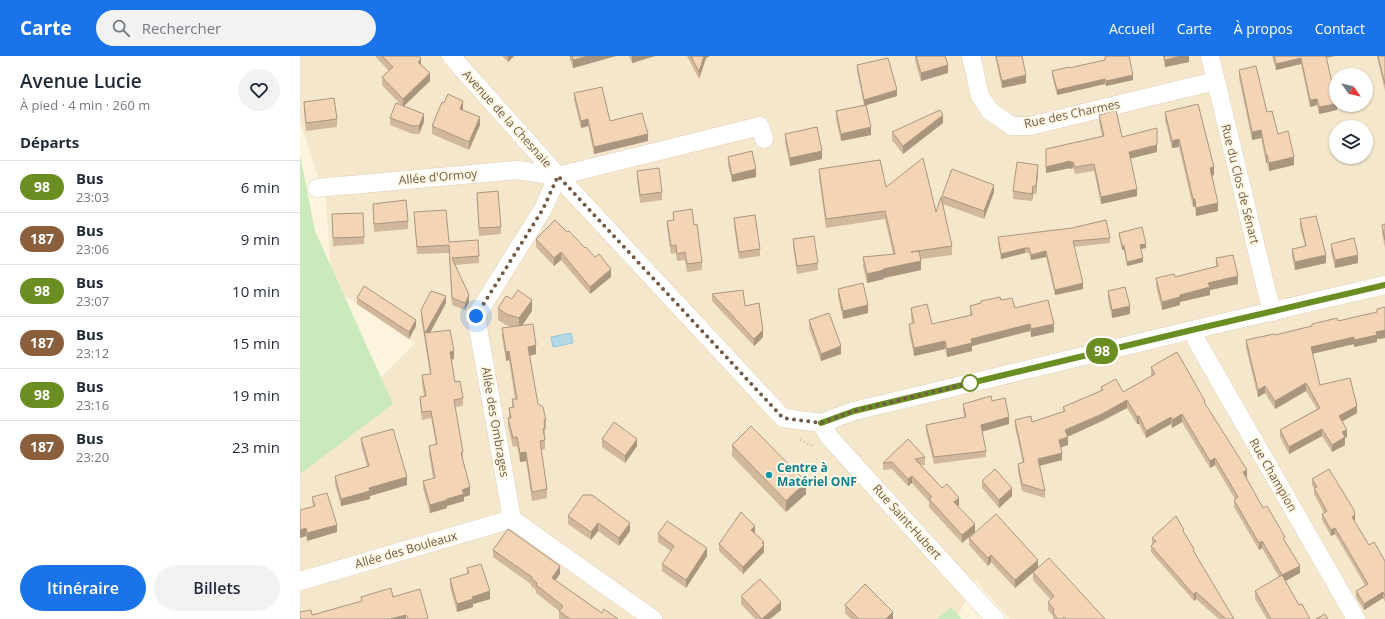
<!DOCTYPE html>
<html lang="fr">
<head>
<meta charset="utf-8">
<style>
  :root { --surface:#fff; --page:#f2f2f3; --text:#1f2937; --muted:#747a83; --line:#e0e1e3; --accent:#1a73e8 }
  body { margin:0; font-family:"Open Sans",sans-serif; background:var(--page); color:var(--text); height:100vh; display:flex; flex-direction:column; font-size:15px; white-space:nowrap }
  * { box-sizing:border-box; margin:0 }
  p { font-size:13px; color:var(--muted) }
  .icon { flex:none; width:22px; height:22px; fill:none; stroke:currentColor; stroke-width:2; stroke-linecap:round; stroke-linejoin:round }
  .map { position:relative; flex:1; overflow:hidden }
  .drawer { display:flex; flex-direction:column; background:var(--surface); width:300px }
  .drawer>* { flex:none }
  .badge { padding:0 8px; border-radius:13px; font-size:14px; line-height:26px }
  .needle { width:26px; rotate:124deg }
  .buttons { position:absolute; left:1029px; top:12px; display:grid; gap:8px }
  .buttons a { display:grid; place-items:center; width:44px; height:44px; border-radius:50%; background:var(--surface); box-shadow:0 1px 3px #0004; font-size:20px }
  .you { position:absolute; width:20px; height:20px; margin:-10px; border:3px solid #fff; border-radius:50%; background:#1a73e8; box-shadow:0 0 0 6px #1a73e833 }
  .map>.badge { position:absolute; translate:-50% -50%; box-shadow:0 0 0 2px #fff }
  h2 { padding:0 20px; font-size:15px; line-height:36px }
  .round { display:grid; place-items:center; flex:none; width:42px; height:42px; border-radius:21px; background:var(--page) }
  .headline { display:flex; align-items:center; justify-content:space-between; height:68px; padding:0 20px }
  h1 { font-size:19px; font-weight:600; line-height:30px }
  .primary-button { display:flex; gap:8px; margin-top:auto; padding:8px 20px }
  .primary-button a { flex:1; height:46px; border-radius:24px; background:var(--accent); color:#fff; font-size:16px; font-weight:600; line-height:46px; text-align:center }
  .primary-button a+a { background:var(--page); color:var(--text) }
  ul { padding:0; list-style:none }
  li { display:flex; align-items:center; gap:12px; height:52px; padding:0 20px; border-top:1px solid var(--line) }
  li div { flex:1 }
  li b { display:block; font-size:15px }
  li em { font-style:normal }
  li .badge { min-width:44px; font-weight:700; text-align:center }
  header { display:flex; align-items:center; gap:24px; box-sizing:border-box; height:56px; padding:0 20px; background:var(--accent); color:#fff }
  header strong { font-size:19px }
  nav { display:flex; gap:22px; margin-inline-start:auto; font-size:14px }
  .search { width:280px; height:36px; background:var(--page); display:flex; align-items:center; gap:10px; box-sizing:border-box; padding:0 14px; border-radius:22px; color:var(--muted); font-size:15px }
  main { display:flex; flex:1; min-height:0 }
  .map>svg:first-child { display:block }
  .residential { fill:#f4e7cc; fill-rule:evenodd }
  .green { fill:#caeabd }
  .water { fill:#b3d8e6; stroke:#99c7d8 }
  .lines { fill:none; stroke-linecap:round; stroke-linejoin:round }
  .minor-casing { stroke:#e0d1ba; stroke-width:19 }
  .path { stroke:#d7b899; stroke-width:2.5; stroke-dasharray:1 3; stroke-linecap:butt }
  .minor { stroke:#fff; stroke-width:18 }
  .wall { fill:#d1b79c }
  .shaded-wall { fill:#aa957f }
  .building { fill:#f3d5b5; stroke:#aa957f }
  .line-casing { stroke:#fff; stroke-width:9 }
  .line { stroke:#6b8e23; stroke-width:6 }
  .walk { stroke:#725b46; stroke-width:4; stroke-dasharray:0 7.2 }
  .stop-dot { fill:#fff; stroke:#6b8e23; stroke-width:2 }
  .culture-dot { fill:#0f9aa8; stroke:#fff8e4; stroke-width:1.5 }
  .labels { text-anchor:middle; stroke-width:4; stroke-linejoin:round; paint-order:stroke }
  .street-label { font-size:12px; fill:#725b46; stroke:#fff8e4 }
  .culture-label { font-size:12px; font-weight:bold; fill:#0d838f; stroke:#fff8e4; text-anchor:start }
</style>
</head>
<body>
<header>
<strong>Carte</strong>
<div class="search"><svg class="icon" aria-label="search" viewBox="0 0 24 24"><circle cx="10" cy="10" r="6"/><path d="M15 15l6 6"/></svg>Rechercher</div>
<nav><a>Accueil</a><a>Carte</a><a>À propos</a><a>Contact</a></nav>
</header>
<main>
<section class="drawer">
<div class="headline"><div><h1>Avenue Lucie</h1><p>À pied · 4 min · 260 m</p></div><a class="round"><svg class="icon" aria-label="heart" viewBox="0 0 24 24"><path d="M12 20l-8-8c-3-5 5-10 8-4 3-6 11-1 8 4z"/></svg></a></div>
<h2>Départs</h2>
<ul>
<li><span class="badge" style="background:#6b8e23;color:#fff">98</span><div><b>Bus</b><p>23:03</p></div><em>6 min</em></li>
<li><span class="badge" style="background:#8b5e3c;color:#fff">187</span><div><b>Bus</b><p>23:06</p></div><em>9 min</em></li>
<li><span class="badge" style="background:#6b8e23;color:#fff">98</span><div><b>Bus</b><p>23:07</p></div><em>10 min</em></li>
<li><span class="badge" style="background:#8b5e3c;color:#fff">187</span><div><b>Bus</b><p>23:12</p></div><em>15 min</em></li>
<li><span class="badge" style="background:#6b8e23;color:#fff">98</span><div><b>Bus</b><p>23:16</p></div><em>19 min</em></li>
<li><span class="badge" style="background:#8b5e3c;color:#fff">187</span><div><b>Bus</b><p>23:20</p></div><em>23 min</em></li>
</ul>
<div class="primary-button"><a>Itinéraire</a><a>Billets</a></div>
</section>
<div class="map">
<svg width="1085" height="563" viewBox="0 0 1085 563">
  <rect width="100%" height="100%" fill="#fdf4de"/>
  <path class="residential" d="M0,0H1085V563H710L676,525L656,563H0V407L55,348L115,287L32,231L26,145L0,65ZM1036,19H1066V49H1036ZM1036,71H1066V101H1036Z"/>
  <path class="green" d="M0,98L15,175L93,348L0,418Z
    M651,551L662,563H637Z"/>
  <path class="water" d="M271,277L273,287L253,291L251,281Z"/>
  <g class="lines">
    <g class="minor-casing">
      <path id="minor" d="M151,0L258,120L483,362L521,367L554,355L892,274L1085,229
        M671,0L680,40L690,55L712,70H730L915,25
        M910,0L968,241L973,256
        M258,120L243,153L176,260L212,463L353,563
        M17,132L217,114L258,120L460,70L464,83
        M892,274L899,289L1056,563
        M521,367L530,382L695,563
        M0,525L212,463"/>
    </g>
    <path class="path" d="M500,384L513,390"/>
    <use href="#minor" class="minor"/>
  </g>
  <path class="wall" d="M75,0H119L121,8L130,25L103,50L124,66L119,78H113L90,69V62L102,50L82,29V21L89,15Z
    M202,0H214L208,6Z
    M269,0H316L273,12Z
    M329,0H355L332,7Z
    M387,0H410L406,2L399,23Z
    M615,0H645L648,17L621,25L615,5Z
    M695,0H722L726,27L702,32Z
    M863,0H889V6L865,11Z
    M972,0H1035L1026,2L1037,49V54L1019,58L1017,49L1010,51L1001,8L976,14Z
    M1077,0H1085V35L1077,1Z
    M805,1L833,24L806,30L805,28L757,39L752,20V15L769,12L805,4Z
    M557,9L597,40L566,49L571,79L541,85L536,63V55L564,49L557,15Z
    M939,14L967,56L978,78L994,109L969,115L967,107H966L961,82L952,84L939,22Z
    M274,37L310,65L348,85L294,98L288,70L281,72L274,44Z
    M4,46L37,63V71L6,75L4,54Z
    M163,53V54L180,69L169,94L132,78V70Z
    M865,56L914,119L912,120L918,155L896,160L895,150L893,151L879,91L872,92L865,64Z
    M799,59L822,81L857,96L830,102L837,140L801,148L794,115L775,118L773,112L770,113V112L746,117V93L802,80L799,65Z
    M643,67L603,98L592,84V76Z
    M485,78L522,103L490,110L485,86Z
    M428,101L456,121L432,126L428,109Z
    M519,113L586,131L636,156L642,144V140L694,136L684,163L643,148L652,190V199L621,203V214L584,222V223L567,227L563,210V201L593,198L585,163L526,172L519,121Z
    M337,115L362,136V144L340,147L337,123Z
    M738,117L736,138H733L732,145L713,143V135Z
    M177,137L201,171V178L179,180Z
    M73,148L108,165V173L74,176Z
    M114,156L149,186L179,200V207L155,209L169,246L165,254L152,249L149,197L117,198Z
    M373,156L394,169L402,206V214L387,216L385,204L377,205L376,197L371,198L367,172V165L373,164Z
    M32,158L64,181V188L33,190Z
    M434,162L460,193V200L439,203L434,170Z
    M1000,163L1026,207L995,214L992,201V193L1005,190L1000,171Z
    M1085,168V192L1082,177V169Z
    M267,176L311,221L290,238L261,204L254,210L236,191V183Z
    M819,177L846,192L841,193L843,206L827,210L824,194H822L819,181Z
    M698,181L810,182V187L774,191L783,233L755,239L746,201L731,204L729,197H725L701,203L698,186Z
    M493,183L518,207V214L497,218L493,191Z
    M1031,188L1058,207L1035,212L1031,196Z
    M916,202L938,228L910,234V239L880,246V249L862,254L856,230V222L875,221L916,211Z
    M538,233L568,257L543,263L538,241Z
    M808,235L830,258L812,262L808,243Z
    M412,238L445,250L463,281L454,290L412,245Z
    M57,242L116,270L109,283L57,248Z
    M701,244L754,276L731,281L730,275L672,290V295L647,301L645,293L614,300L609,276V268H612L611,260V252L632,268L670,259V250L681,247V245Z
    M146,247L130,277L154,303H151L155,326L163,342V350L155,351L163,396V404L170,439L164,441V445L147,450V452L130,457L123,432V425L133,422L129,397V390L136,388L131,362L122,364L120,348V341L124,340L122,327V319L130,318L121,261V254Z
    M1085,251V282L1077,283V286L1054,291V288L1012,298L1020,329L1057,357L1042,366L1047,381L1045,382V389L1032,396L1022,380L989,398L980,381V374L1017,353L1006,335L975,353L965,337L958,341L946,292V284L975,279L1012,270V268L1038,265L1077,256V253Z
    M198,252L232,255L222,269L236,298L230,300L238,348L246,364V373H245V393L241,394L247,433V442L232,445L226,405L220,406L217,390L213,391L208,371V362H209V352H212V343H215L209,304L206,305L202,281V272L211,271L206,269L198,264Z
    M509,264L541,298L521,305L509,272Z
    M851,311L905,348L947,421L946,422L963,452L985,485L1000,517L985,525L999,549L1010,563H967L955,543V535L979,521L962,492L959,494L934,451V444L935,443L915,409L910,412L882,366L872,372L871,368L846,382L839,368H837L827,352L802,365L767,381L768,389L760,391L762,404L740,410L745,435V442L722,435L718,415V408L723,407L715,371V364L732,366L763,356V351L801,335V331L823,336L851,320Z
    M692,345L709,368L682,375L686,395V401L634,408L626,375V369L664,361L663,354V348Z
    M61,382L107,429L70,440V443L41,450L35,428V420L67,410L61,389Z
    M302,383L337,390L325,407L302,391Z
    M432,389L506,438L486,456L432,400Z
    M625,401V409H621L642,432L659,449L658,450L675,476L662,487L629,451V446L612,427L608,430L592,413L583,414V407Z
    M1012,423L1055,465V466L1069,489L1085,505V546L1083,542L1064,554L1056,541V535L1065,529L1035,478L1031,480L1022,464V458L1024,457L1014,438V432L1012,429Z
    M682,425L712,440L699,452L682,432Z
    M12,441L37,476L7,485L6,480L0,482V454L13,451Z
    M268,460L330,475L319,490L298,475L291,484L268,468Z
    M455,477L464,488V496L443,518L419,495V488Z
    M884,477L894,496L934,563H919L896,543L894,545L851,496V490L852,488V482Z
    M358,478L407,500L386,532L362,515V508L371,495L358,486Z
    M669,482L738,512L715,532L691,506L688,510L669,489Z
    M193,494L260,518L255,524L302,557L318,563H259V555L236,537V534L231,530V528L193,501Z
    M167,512L190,543L173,548V551L157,556L150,531V523L167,518Z
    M733,516L805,563H753V560L748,554V546L751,544L733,524Z
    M441,540L481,554L470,563H455L441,548Z
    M545,549L593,563H551L545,557Z"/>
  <path class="shaded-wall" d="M208,0H214L208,6Z
    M289,0H316L273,12V4Z
    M332,0H355L332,7Z
    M404,0H410L406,2L399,23V16Z
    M882,0H889V6L865,11V4Z
    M1025,0H1035L1025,2Z
    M1001,2V8L976,14V8Z
    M121,3V11L118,6Z
    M648,9V17L621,25V17Z
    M130,17V25L103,51V43Z
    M726,19V27L702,32V25Z
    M833,19V24L806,30V25Z
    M805,23V28L757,39V34Z
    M597,34V40L564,50V44Z
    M1017,43V49L1010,51V44Z
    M163,45V53L160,61V53Z
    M1036,48V49H1037V54L1019,58V51Z
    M124,58V66L119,78V70Z
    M643,59V67L603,98V90Z
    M180,61V69L169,94V86Z
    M288,63V70L281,72V65Z
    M571,71V79L541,85V78Z
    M961,74V82L952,84V76Z
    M348,78V85L294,98V91Z
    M879,83V91L872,92V85Z
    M857,89V96L829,103V96Z
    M522,95V103L490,110V102Z
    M966,99H967V107H966Z
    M994,101V109L969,115V107Z
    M770,105V112L746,117V111Z
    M770,106H773V112L770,113Z
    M738,109V117L736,138V130Z
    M914,111V119L910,120V112Z
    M456,113V121L432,126V119Z
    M694,129V136L684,163V155Z
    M733,130V138L732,145V138Z
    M837,133V140L801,148V141Z
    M893,143H895V150L893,151Z
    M918,147V155L896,160V152Z
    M846,188V192L840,193V189Z
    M822,190H824V194H822Z
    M725,192V197L701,203V198Z
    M746,195V201L731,204V199Z
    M261,196V204L254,210V202Z
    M1026,199V207L995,214V206Z
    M1058,199V207L1035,212V204Z
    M843,202V206L827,210V206Z
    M621,205V214L584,222V223L567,227V218L583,213Z
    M311,213V221L290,238V231Z
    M938,220V228L910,234V239L880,246V249L862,254V246L908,227Z
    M783,227V233L755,239V234Z
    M169,239V246L165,254V247Z
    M146,240V247L126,284L125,277Z
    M232,244V255L219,274V262Z
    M568,249V257L543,263V255Z
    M830,250V258L812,262V254Z
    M116,264V270L109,283V276Z
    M730,268V275L672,290V295L647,301V293L671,283Z
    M754,268V276L731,281V273Z
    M463,274V281L454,290V283Z
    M1085,274V282L1077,283V286L1054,291V284L1076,276Z
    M1054,281V288L1011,298V291Z
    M645,285V293L614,300V292Z
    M236,289V298L228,300V291Z
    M541,290V298L521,305V298Z
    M154,295V303L150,304V296Z
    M209,295V304L206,305V296Z
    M1006,327V335L975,353V345Z
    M965,330V337L958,341V334Z
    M827,344V352L802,365L765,382V374Z
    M1057,350V357L1039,367V360Z
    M882,358V366L872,372V364Z
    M839,360V368H837V361Z
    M709,361V368L681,376V369Z
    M871,361V368L846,382V375Z
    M1022,373V380L989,398V391Z
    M1047,374V381L1045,382V389L1032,396V389L1042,376Z
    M768,381V389L759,392V384Z
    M337,383V390L325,407V400Z
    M226,396V405L220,406V397Z
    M762,397V404L738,410V403Z
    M915,402V409L910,412V405Z
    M947,414V421L943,424V416Z
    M612,420V427L608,430V423Z
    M107,421V429L70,440V443L41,450V443L69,432Z
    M506,426V438L486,456V445Z
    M170,431V439L164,441V445L147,450V452L130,457V449L147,443L162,434Z
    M712,432V440L699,452V444Z
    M659,442V449L654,453V446Z
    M1055,459V465L1052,467V461Z
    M298,467V475L291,484V476Z
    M330,467V475L319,490V482Z
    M675,468V476L662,487V479Z
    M37,469V476L7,485V477Z
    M455,470V477L451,481V474Z
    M6,472V480L0,482V474Z
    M1035,472V478L1031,480V474Z
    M962,485V492L959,494V487Z
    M464,486V496L443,518V511Z
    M407,492V500L386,532V524Z
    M691,499V506L688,510V502Z
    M738,504V512L715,532V524Z
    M260,510V518L252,529V522Z
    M1000,510V517L982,527V519Z
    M190,535V543L173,548V551L157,556V548L172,541Z
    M896,536V543L894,545V539Z
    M1083,536V542L1064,554V548Z
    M481,546V554L470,563H462Z
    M593,556V563H586Z
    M106,559V563H90Z"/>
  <path class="building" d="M82,0H119L121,3L118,6L130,17L103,43L82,21L93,11Z
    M272,0H289L273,4Z
    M391,0H404L399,16Z
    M616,0H645L648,9L621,17Z
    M696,0H722L726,19L702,25Z
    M807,0H829L833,19L806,25L805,23L757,34L752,15L769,11V12L805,4V1Z
    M864,0H882L865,4Z
    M974,0H1026L1036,44V48L1019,51L1017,43L1010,44L1001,2L976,8Z
    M1078,0H1085V28Z
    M588,2L597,34L564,44L557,9Z
    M956,10L967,56L972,55L978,78L988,75L994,101L969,107L967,99H966L961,74L952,76L939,14Z
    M302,31L310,65L342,57L348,78L294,91L288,63L281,65L274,37Z
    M148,38L163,45L160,53L180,61L169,86L132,70L142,46L144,47Z
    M34,42L37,63L6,67L4,46Z
    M96,47L124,58L119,70H113L90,62Z
    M898,48L914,111L910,112L918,147L896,152L895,143H893L879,83L872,85L865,56Z
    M566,49L571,71L541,78L536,55Z
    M640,54L643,59L603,90L592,76Z
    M816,54L822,81L857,72V89L829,96L837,133L801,141L794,108L775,111L773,106H770V105L746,111V93L804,80L799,59Z
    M517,71L522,95L490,102L485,78Z
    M452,95L456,113L432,119L428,101Z
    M623,102L636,156L641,141L652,190L611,196L619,195L621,205L583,213L584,214L567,218L563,201L595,198L585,155L526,163L519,113L580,104L586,131Z
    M717,106L738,109L736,130H733L732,138L713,135Z
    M359,112L362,136L340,139L337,115Z
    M652,113L694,129L684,155L642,140Z
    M198,135L201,171L179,172L177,137Z
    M106,144L108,165L74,168L73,148Z
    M392,153L394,169L397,168L402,206L387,208L385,196L377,198L376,189L371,190L367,165L374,164L373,156Z
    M146,154L149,186L178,184L179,200L152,202L169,239L165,247L152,242L149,189L117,191L114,156Z
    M63,157L64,181L33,182L32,158Z
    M455,159L460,193L439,196L434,162Z
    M1016,160L1026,199L995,206L992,193L1006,190L1000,163Z
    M255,164L267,176L269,175L285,192L286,191L295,201L299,198L311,213L290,231L261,196L254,202L236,183Z
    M806,164L810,182L773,185L783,227L755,234L746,195L731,199L729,192H725L701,198L698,181L772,172Z
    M1085,168V184L1082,169Z
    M842,171L846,188L840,189L843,202L827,206L824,190H822L819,177Z
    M514,180L518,207L497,210L493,183Z
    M1054,182L1058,199L1035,204L1031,188Z
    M933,199L938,220L908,227L910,231L880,239V241L862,246L856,222L874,218L875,221L918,210L916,202Z
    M563,227L568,249L543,255L538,233Z
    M64,230L116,264L109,276L57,242Z
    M825,231L830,250L812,254L808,235Z
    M218,234L232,244L219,262L206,258L198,252L206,240L212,243Z
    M443,234L445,250L459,247L463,274L454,283L412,238Z
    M131,235L146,240L125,277L150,274L154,295L150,296L155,326L160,325L163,342L154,344L163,396L161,397L170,431L162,434L164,438L147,443V444L130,449L123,425L135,422L129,390L137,388L131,355L122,356L120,341L126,340L122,319L131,318L121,254Z
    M700,241L701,244L712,242L715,252L748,244L754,268L731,273L730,268L671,283L672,287L647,293L645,285L614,292L609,268L614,267L611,252L627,248L632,268L672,259L670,250L681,247V245Z
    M1085,251V274L1076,276L1077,279L1054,284V281L1011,291L1020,329L1050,322L1057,350L1039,360L1047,374L1042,376L1045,381L1032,389L1022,373L989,391L980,374L1020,352L1006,327L975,345L965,330L958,334L946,284L974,278L975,279L1012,270V268L1037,262L1038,265L1077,256V253Z
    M529,257L541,290L521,298L509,264Z
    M233,268L236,289L228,291L238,348L243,351L246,364H244L245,372L243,373L245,384L240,385L247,433L232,436L226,396L220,397L217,381L213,382L208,362H211L209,352L214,351L212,343H217L209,295L206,296L202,272Z
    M877,296L905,345L904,346L947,414L943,416L963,452L967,450L985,481L983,482L1000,510L982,519L962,485L959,487L934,444L938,441L915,402L910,405L882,358L872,364L871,361L846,375L839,360L837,361L827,344L802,358L765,374L768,381L759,384L762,397L738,403L745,435L722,428L718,408L724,406L715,364L731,360L732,366L765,355L763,351L803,334L801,331L816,323L823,336L855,318L851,311Z
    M691,340L692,345L705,342L709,361L681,369L686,395L634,401L626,369L666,361L663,348Z
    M314,366L337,383L325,400L302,383Z
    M451,370L506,426L486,445L432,389Z
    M93,373L107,421L69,432L70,435L41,443L35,420L69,410L61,382Z
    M608,383L625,401L615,403L642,432L647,428L659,442L654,446L675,468L662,479L629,443L632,441L612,420L608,423L592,406L583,407Z
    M695,413L712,432L699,444L682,425Z
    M1029,413L1054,454L1055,459L1052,461L1069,489L1074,486L1085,505V540L1083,536L1064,548L1056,535L1068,528L1035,472L1031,474L1022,458L1027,455L1014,432L1017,431L1012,423Z
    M27,437L37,469L7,477L6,472L0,474V454L15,450L12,441Z
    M283,439H292L330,467L319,482L298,467L291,476L268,460Z
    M441,456L455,470L451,474L464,486L462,487L464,489L443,511L419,488Z
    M696,458L738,504L715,524L691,499L688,502L669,482Z
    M876,460L884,474L883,475L894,493L893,494L934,563H926L896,536L894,539L851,490L856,485L852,482Z
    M367,465L407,492L386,524L362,508L374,490L358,478Z
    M208,473L260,510L252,522L302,557L304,553L318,563H270L259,555L263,550L236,529L237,527L231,522L232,521L193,494Z
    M749,502L805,563H766L764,561L762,563H758L753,557L754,553L748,546L754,540L733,516Z
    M181,508L190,535L172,541L173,543L157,548L150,523L169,517L167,512Z
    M982,519L999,549L1002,548L1010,563H971L955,535Z
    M460,523L481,546L462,563L441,540Z
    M565,528L593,556L586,563H559L545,549Z
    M91,532L93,541L120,533L128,562L126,563H108L106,559L90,563H0V556L11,554L12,559L62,545L61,541Z
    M1025,558L1028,563H1016Z"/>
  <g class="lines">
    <g class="line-casing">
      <path id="line" d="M521,367L554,355L892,274L1085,229"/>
    </g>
    <use href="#line" class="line"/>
    <path class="walk" d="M176,260L243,153L258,120L483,362L521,367L554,355L674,326L670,327"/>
  </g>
  <circle class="stop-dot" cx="670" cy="327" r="8"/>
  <circle class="culture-dot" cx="469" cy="419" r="4"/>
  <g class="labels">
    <g class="street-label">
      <text transform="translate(772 58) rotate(-12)" y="4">Rue des Charmes</text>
      <text transform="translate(207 63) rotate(48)" y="4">Avenue de la Chesnaie</text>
      <text transform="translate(138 121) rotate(-5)" y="4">Allée d'Ormoy</text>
      <text transform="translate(940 128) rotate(76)" y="4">Rue du Clos de Sénart</text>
      <text transform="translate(195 366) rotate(80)" y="4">Allée des Ombrages</text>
      <text transform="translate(973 419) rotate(60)" y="4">Rue Champion</text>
      <text transform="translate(607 466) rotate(48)" y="4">Rue Saint-Hubert</text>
      <text transform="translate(106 494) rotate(-16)" y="4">Allée des Bouleaux</text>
    </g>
    <g class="culture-label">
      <text x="477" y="416">Centre à<tspan x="477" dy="14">Matériel ONF</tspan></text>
    </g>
  </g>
</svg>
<div class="buttons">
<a><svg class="needle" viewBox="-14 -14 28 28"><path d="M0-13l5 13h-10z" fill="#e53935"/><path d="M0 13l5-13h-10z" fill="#747a83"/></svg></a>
<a><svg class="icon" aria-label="layers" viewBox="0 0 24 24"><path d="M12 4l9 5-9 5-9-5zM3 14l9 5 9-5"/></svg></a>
</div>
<div class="you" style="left:176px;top:260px"></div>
<b class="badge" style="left:802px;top:295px;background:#6b8e23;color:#fff">98</b>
</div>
</main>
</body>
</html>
